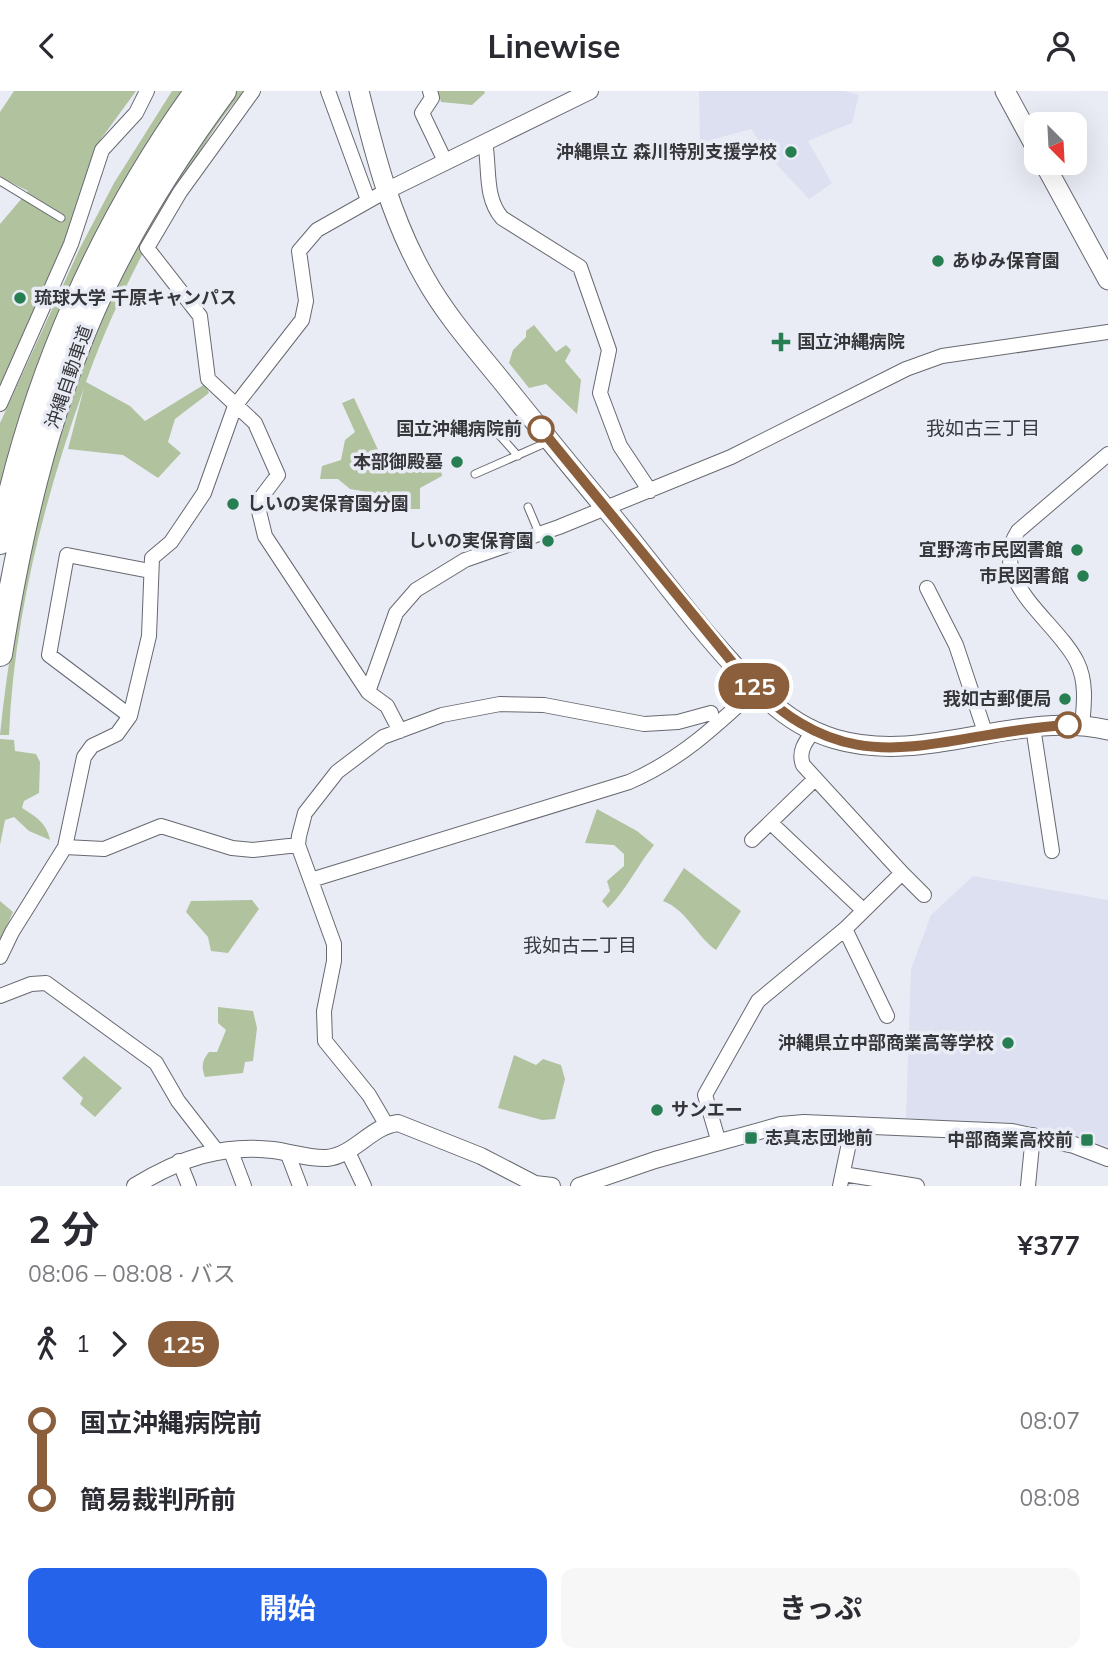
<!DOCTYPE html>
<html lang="ja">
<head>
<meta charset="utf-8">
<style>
  :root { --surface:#fff; --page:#f7f7f7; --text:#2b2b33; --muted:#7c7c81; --accent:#2563eb }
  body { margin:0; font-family:Mulish,"Noto Sans JP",sans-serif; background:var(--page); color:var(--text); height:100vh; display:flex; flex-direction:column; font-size:26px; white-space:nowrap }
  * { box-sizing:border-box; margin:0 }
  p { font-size:23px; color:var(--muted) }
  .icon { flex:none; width:38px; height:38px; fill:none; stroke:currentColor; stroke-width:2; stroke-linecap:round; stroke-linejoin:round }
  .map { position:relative; height:1095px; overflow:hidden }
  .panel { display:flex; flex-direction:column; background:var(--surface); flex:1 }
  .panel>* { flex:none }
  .badge { padding:0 14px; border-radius:23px; font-size:24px; line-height:46px }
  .needle { width:46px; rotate:156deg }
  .fabs { position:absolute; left:1024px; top:21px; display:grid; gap:14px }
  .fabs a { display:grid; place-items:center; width:63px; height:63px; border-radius:14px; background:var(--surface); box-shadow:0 7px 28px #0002; font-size:35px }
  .map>.badge { position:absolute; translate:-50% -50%; box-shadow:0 0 0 4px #fff }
  .legs { display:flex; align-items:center; gap:10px; height:77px; padding:0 28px; font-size:23px }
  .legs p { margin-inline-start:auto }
  .overview { display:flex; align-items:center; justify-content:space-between; height:119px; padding:0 28px }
  h1 { font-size:38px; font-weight:700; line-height:52px }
  .button { display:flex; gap:14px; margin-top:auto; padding:14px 28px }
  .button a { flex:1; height:80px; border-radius:14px; background:var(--accent); color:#fff; font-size:28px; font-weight:700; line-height:80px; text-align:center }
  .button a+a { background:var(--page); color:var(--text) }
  ul { padding:0 28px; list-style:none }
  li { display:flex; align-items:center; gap:24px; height:77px; font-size:26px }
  li i { display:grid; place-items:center; width:10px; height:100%; margin:0 9px; background:currentColor }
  li i::after { content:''; width:18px; height:18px; margin:-9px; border:5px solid; border-radius:50%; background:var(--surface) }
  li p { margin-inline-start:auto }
  li:first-child i { background:linear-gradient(#0000 50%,currentColor 0) }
  li:last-child i { background:linear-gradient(currentColor 50%,#0000 0) }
  header { display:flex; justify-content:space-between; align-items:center; height:91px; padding:0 28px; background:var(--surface); font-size:32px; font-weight:700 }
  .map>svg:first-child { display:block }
  .built { fill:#dce0f0 }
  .green { fill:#b1c29f }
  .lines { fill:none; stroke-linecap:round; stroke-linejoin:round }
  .service-casing { stroke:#676971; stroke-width:9 }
  .minor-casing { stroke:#676971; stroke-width:16 }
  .tertiary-casing { stroke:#676971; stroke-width:18 }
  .secondary-casing { stroke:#676971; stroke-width:21 }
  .motorway-casing { stroke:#676971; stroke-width:26 }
  .service { stroke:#fff; stroke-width:7 }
  .minor { stroke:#fff; stroke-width:14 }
  .tertiary { stroke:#fff; stroke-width:16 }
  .secondary { stroke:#fff; stroke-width:19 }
  .motorway { stroke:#fff; stroke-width:24 }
  .line-1-casing { stroke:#fff; stroke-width:16 }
  .line-1 { stroke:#8b5e3c; stroke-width:10 }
  .poi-dot { fill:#277e52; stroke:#eaecf5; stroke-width:2.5 }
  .stop-1-dot { fill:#fff; stroke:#8b5e3c; stroke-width:3.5 }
  .labels { text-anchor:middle; stroke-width:7; stroke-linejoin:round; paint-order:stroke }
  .poi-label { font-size:18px; font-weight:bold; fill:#36373b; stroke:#eaecf5; text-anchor:end }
  .street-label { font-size:18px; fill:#36373b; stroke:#eaecf5 }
  .stop-label { font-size:18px; font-weight:bold; fill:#36373b; stroke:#eaecf5; text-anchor:end }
  .neighbourhood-label { font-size:19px; fill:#393b42; stroke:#eaecf5 }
</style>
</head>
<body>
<header><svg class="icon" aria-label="back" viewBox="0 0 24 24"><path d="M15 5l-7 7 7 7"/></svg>Linewise<svg class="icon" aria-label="person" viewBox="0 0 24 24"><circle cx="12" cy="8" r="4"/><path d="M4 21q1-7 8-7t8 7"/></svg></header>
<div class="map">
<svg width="1108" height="1095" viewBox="0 0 1108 1095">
  <rect width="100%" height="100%" fill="#eaecf5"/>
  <path class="built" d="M699,0H845L859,4L852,32L808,50L832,92L809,108L774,71L751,38L700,52Z
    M973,785L1108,809V1055L1023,1034L906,1027L911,878L931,824Z"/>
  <path class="green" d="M14,0H136L101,48L81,110L0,299V133L28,100L0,86V21Z
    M172,0H187L0,406V332L80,157L114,92Z
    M236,0H245C218,27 198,64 179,97C143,159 110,223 86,291L130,315L145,330L205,293L209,302L175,328L168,351L181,362L158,387L123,364L68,358L84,297C44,409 14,525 9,644H0C24,413 93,185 236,0Z
    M438,0H484L485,2L472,14L441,11Z
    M534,234L556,261L566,254L571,259L565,270L581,289L577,323L546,293L529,297L509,272L513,259L526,246V240Z
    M354,307L380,363L439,366L442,385L420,397V418H391L384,404L350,398L338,388H320L322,375L341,369L345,349L355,341L342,312Z
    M0,648L14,649L15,660L36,663L40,671L39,702L24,710L22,717C35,725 47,732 50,749L29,740L14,726L5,729L0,754Z
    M597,718L637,740L654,754C637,775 627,798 608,817L602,810L610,800L607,790L624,775V763L614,754L585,752Z
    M684,777L741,820L716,859C696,845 687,819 663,810Z
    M252,809L259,818L228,862L211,860L208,846L186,821L191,810Z
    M0,810L13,821L0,850Z
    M218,916L253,920L257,937L253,970L245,971L243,982L205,986C201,976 202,969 209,961H217L226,939L218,932Z
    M514,964L536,974L543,968L561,974L565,988L555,1028L542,1029L498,1017Z
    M84,965L122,997L95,1026L80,1013L83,1007L62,987Z"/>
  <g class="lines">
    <g class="service-casing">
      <path id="service" d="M0,90L61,127
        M492,336L518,365
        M475,383L550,350
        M528,416L539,442"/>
    </g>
    <g class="minor-casing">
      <path id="minor" d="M253,0L180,101L147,157L200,225L208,288L255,332L278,384L257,412L265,445L368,601L387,615L400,640
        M328,0L368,109
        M430,0L432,7L422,22L445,70
        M485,51C490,77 484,106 502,127L580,176L609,259L600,302L620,355L650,400
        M0,313L71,153L102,59L136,22L147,0
        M927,497L956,554L986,644
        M368,601L396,522L416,499L465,469L559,436L731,366L906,278L942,265L1108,241
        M130,625L49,564L67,464L150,480
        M1082,635C1084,614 1087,591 1077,571C1057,530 986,490 1018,440L1108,363
        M1033,636L1052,760
        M772,733L862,818
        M752,749L815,688
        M65,756L104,758L161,735L232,757L253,759L298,754
        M902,782L924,804
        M311,789L629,691C680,669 716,635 756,598
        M845,838L887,925
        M0,866L12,841L65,756L84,666L92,655L117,643L130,625L149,545L152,467L171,451L204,402L235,315L302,229L306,210L299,160L317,139L386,100
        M0,905L31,893L46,892L156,972L178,1010L216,1059
        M386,1033L369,1004L325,950L324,920L334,870V853L298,754L299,745L305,722L337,681L383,646L442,624L500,613L544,614L644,633L678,631L711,622
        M719,1052L705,1004L758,910L845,838L902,782L803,674C798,661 805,651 813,641
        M230,1058L244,1095
        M287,1061L300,1095
        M348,1061L364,1095
        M179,1070L189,1095
        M843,1083L917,1095
        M840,1095L853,1033
        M1028,1095L1033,1044"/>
    </g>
    <g class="tertiary-casing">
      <path id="tertiary" d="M386,100L590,0
        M135,1095C179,1068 221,1053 273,1059C290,1061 309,1068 327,1067C355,1064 371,1035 398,1032L481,1065L535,1093L552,1095
        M579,1095L655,1069L781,1034L804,1032L1012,1041L1074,1054L1108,1067"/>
    </g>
    <g class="secondary-casing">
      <path id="secondary" d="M359,0C375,64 391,128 425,187C445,223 474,256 500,288C537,334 574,380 612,425C661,484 709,554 765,606C786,626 808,640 835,648C927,675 1016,618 1108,639
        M1005,0L1036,57
        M1044,72L1108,189"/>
    </g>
    <g class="motorway-casing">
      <path id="motorway" d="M0,451C32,289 101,133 197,0
        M0,563C19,446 45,328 93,219C127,141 174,68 224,0"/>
    </g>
    <use href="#service" class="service"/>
    <use href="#minor" class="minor"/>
    <use href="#tertiary" class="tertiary"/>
    <use href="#secondary" class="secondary"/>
    <use href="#motorway" class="motorway"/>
  </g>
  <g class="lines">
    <g class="line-1-casing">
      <path id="line-1" d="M541,338L741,582C853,703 930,642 1068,634"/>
    </g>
    <use href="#line-1" class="line-1"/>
  </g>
  <g class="poi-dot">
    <circle cx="791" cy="61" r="7"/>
    <circle cx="938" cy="170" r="7"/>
    <circle cx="20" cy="207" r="7"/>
    <path d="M777.5 240.5h7v7h7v7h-7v7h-7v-7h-7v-7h7z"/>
    <circle cx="457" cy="371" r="7"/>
    <circle cx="233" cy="413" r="7"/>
    <circle cx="548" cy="450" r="7"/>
    <circle cx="1077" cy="459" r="7"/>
    <circle cx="1083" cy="485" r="7"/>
    <circle cx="1065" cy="608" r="7"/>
    <circle cx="1008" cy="952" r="7"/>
    <circle cx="657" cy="1019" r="7"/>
    <rect x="744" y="1040" width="14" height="14" rx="3.5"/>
    <rect x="1080" y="1042" width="14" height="14" rx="3.5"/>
  </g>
  <g class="stop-1-dot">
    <circle cx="541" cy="338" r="12"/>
    <circle cx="1068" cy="634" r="12"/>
  </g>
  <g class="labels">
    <g class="poi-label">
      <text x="777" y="67">沖縄県立 森川特別支援学校</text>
      <text x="952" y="176" text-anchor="start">あゆみ保育園</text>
      <text x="34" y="213" text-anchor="start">琉球大学 千原キャンパス</text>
      <text x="797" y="257" text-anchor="start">国立沖縄病院</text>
      <text x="443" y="377">本部御殿墓</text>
      <text x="247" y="419" text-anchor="start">しいの実保育園分園</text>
      <text x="534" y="456">しいの実保育園</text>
      <text x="1063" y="465">宜野湾市民図書館</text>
      <text x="1069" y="491">市民図書館</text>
      <text x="1051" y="614">我如古郵便局</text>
      <text x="994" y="958">沖縄県立中部商業高等学校</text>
      <text x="671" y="1025" text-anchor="start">サンエー</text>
      <text x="765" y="1053" text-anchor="start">志真志団地前</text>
      <text x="1073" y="1055">中部商業高校前</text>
    </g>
    <g class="street-label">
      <text transform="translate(69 286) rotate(-71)" y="6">沖縄自動車道</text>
    </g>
    <g class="stop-label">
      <text x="522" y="344">国立沖縄病院前</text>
    </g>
    <g class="neighbourhood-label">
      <text x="983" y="344">我如古三丁目</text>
      <text x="580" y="861">我如古二丁目</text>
    </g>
  </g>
</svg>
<div class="fabs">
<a><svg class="needle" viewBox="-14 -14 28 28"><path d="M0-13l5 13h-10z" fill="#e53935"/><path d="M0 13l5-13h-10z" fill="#7c7c81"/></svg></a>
</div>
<b class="badge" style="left:754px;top:595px;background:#8b5e3c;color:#fff">125</b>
</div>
<section class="panel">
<div class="overview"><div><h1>2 分</h1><p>08:06 – 08:08 · バス</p></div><b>¥377</b></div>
<div class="legs"><svg class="icon" aria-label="walk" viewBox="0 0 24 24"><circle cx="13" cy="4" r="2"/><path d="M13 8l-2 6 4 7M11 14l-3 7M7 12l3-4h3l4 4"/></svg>1<svg class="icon" aria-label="forward" viewBox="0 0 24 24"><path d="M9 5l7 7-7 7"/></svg><b class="badge" style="background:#8b5e3c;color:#fff">125</b></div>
<ul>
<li><i style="color:#8b5e3c"></i><b>国立沖縄病院前</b><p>08:07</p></li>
<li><i style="color:#8b5e3c"></i><b>簡易裁判所前</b><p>08:08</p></li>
</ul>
<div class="button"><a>開始</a><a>きっぷ</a></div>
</section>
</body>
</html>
